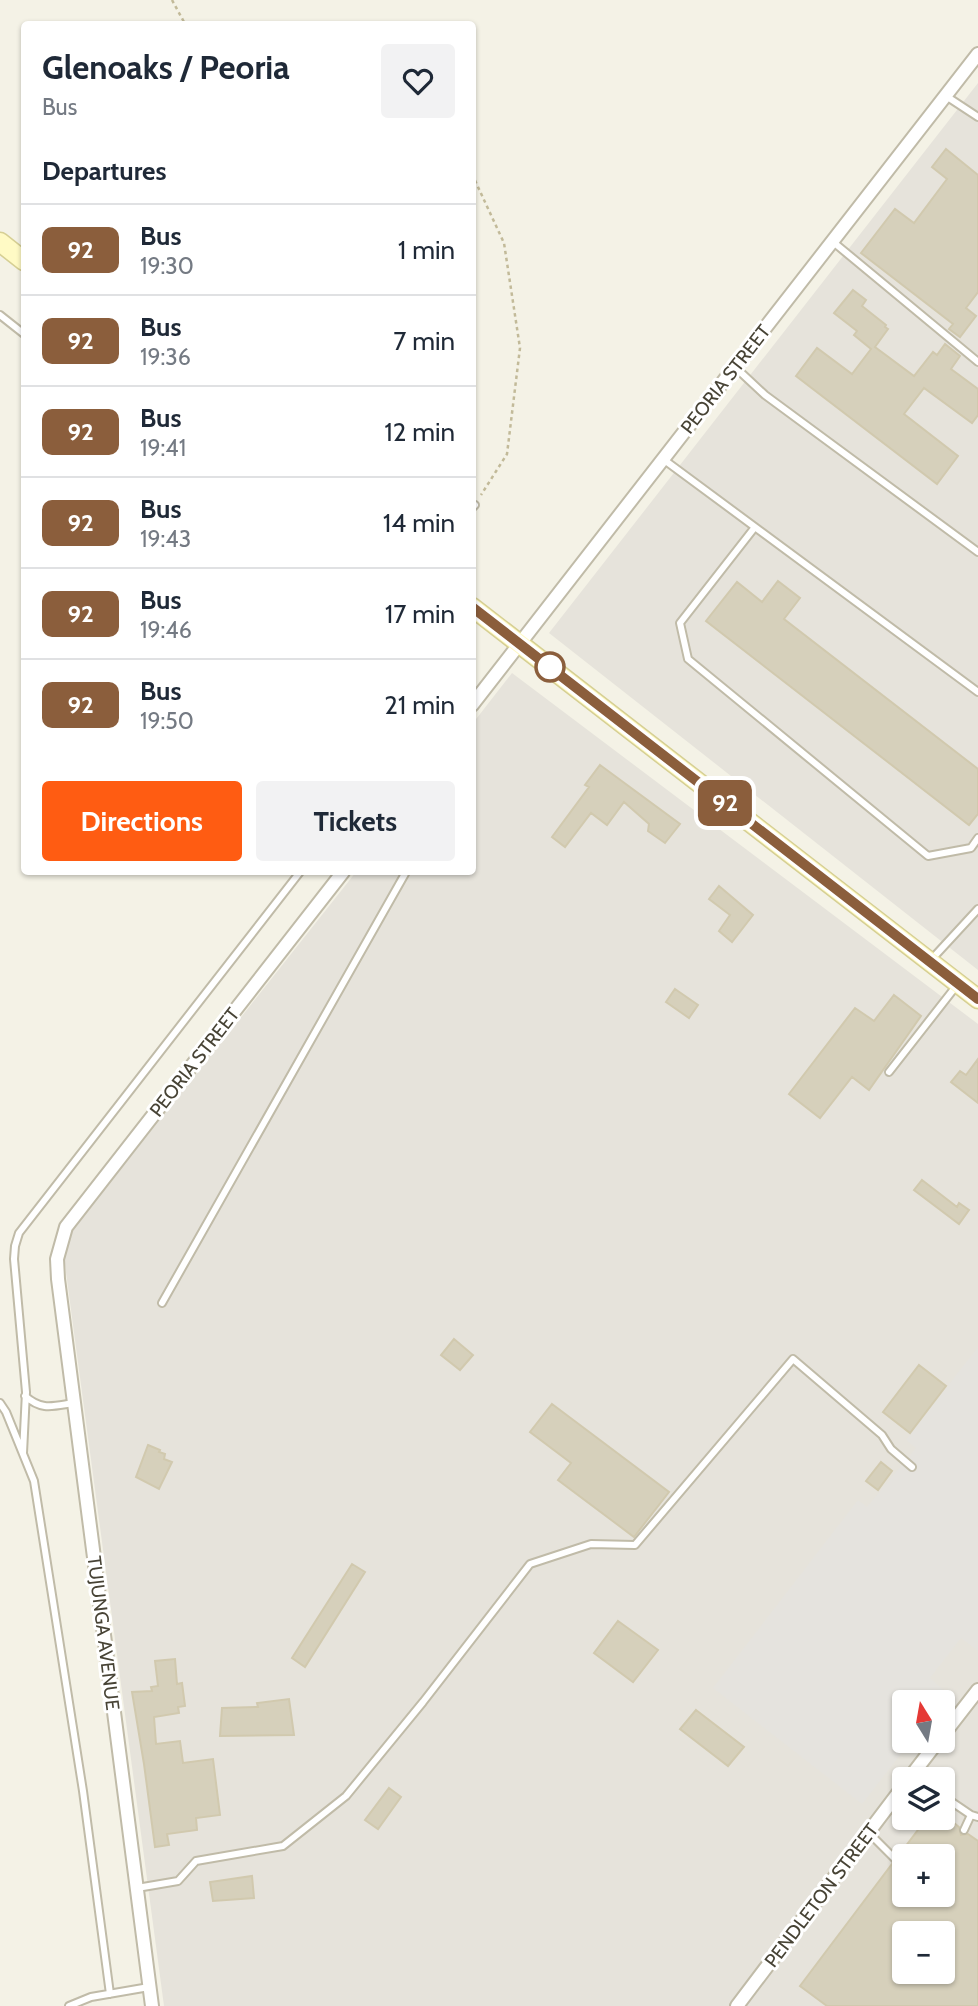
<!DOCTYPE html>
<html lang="en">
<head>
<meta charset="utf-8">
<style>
  :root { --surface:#fff; --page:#f2f2f3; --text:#1f2937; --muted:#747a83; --line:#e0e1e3; --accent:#ff5c12 }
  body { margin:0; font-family:Cabin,sans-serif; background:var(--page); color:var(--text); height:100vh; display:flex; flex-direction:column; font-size:26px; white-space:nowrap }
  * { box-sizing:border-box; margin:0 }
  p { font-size:23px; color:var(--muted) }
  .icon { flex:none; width:38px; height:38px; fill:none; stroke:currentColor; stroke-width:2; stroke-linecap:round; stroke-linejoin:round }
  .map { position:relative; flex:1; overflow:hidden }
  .details { position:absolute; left:21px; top:21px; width:455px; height:854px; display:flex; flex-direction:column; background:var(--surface); border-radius:7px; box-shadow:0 2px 5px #0004 }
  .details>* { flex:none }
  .badge { padding:0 14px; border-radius:10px; font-size:24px; line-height:46px }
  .needle { width:46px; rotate:349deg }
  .buttons { position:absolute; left:892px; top:1690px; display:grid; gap:14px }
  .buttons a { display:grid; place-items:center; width:63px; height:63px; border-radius:7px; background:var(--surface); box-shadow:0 2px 5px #0004; font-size:35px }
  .map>.badge { position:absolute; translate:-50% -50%; box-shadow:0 0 0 4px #fff }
  h2 { padding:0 21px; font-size:26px; line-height:63px }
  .round { display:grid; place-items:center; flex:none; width:74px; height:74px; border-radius:7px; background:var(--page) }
  .head { display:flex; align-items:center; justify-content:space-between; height:119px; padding:0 21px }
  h1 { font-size:33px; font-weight:800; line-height:52px }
  .primary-button { display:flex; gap:14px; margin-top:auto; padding:14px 21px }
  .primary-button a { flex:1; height:80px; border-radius:7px; background:var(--accent); color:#fff; font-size:28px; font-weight:800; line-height:80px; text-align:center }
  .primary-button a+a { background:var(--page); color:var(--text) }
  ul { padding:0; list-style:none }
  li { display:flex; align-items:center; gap:21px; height:91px; padding:0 21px; border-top:2px solid var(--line) }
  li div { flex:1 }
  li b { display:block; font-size:26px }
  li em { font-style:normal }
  li .badge { min-width:77px; font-weight:700; text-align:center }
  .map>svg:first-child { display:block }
  .industrial { fill:#e6e3db; fill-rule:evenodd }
  .parking { fill:#e5e3de }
  .building { fill:#d6d0bb; stroke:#d1c9ae; stroke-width:2; fill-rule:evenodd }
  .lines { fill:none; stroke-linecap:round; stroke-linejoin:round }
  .service-casing { stroke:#c0bba8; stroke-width:10 }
  .minor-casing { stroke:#c0bba8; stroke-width:16 }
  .secondary-casing { stroke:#d6cf94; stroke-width:21 }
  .path { stroke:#c2ba99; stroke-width:2.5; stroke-dasharray:3.5 3.5; stroke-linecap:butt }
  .service { stroke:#fff; stroke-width:6 }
  .minor { stroke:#fff; stroke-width:12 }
  .secondary { stroke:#fffac5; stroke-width:18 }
  .line-casing { stroke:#fff; stroke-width:16 }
  .line { stroke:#8b5e3c; stroke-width:10 }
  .stop-dot { fill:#fff; stroke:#8b5e3c; stroke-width:3.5 }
  .labels { text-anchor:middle; stroke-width:6; stroke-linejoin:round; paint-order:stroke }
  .street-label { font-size:19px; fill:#474335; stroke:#fff }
</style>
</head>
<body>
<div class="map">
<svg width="978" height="2006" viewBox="0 0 978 2006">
  <rect width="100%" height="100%" fill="#f4f2e6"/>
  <path class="industrial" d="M978,83V970L549,633Z
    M512,673L978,1024V1684L943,1729V1703H905V1741H934L731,2006H164L63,1250L71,1232L356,872H472L473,723Z
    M978,1697V2006H739L905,1791V1818H943V1780H914ZM905,1857H943V1895H905ZM905,1934H943V1972H905Z"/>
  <path class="parking" d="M978,1347V1651L961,1638L930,1678L948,1694L942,1703H905V1741H911L862,1804L713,1688L858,1500L867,1507L916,1448L906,1440Z"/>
  <path class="building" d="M946,149L978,175V292L966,308L976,316L960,337L949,329L953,324L861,253L895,209L914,223L947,179L932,167Z
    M853,290L866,300L862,306L886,325L885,327L888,329L875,347L914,376L933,352L937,355L945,344L960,356L951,369L978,389V415L972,423L924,388L904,414L958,456L937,484L796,376L817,348L852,374L871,349L854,335L857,331L834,313Z
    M778,581L800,598L784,619L978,769V814L969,825L706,621L737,582L762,602Z
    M600,765L680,824L665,843L648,831L649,824L624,802L607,825L591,813L565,847L552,837L589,787L585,785Z
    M719,886L753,915L732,942L719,931L730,915L709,899Z
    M675,989L698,1005L689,1018L666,1002Z
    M894,995L921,1016L869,1090L852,1077L820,1118L789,1094L855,1008L874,1021Z
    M978,1059V1103L951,1082L960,1071L966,1075Z
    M922,1180L957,1207L959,1203L969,1210L959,1224L914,1190Z
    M454,1339L473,1355L460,1370L441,1355Z
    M919,1365L946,1386L910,1433L883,1412Z
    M552,1404L669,1492L634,1537L558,1480L571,1463L530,1432Z
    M148,1445L160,1450L159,1452L165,1454L164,1459L172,1462L159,1489L136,1477Z
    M881,1462L892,1471L878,1490L866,1481Z
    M352,1564L365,1572L305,1667L292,1658Z
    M618,1621L658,1650L633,1682L594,1653Z
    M175,1659L177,1684L182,1683L185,1706L178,1707L179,1713L154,1717L156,1744L180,1741L183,1763L213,1759L220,1815L196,1818L197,1830L167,1834L169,1845L155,1847L144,1764L132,1692L152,1691L151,1687L158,1686L155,1661Z
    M289,1699L294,1735L220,1736L222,1708L258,1707L257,1703Z
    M696,1710L744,1747L728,1766L680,1729Z
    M389,1788L401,1797L378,1829L365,1820Z
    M927,1818H948L959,1827L961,1835L968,1834L978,1841V2006H827L800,1986L892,1864L897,1866L900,1863L902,1859L899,1855ZM905,1857H943V1895H905ZM905,1934H943V1972H905Z
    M252,1876L254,1898L213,1901L210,1882Z"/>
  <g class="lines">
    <g class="service-casing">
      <path id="service" d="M946,96L978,117
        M832,241L978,362
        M0,315L24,334
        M735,367L765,395L978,552
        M663,459L978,692
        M472,508L475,505
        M755,527L680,623L688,659L928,856L971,848L978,838
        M931,960L978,909
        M889,1072L957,985
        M162,1303L406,872
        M25,1396C42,1411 53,1406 74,1403
        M0,1403L6,1412L34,1481L83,1791L110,1994
        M23,1453L26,1392L14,1259L15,1246L19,1233L300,872
        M943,1796L971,1815L978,1817
        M964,1830L971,1815
        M868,1832L896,1860
        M137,1888L178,1881L196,1861L283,1846L346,1796L423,1702L530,1564L591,1544L635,1545L793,1359L882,1435L891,1449L912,1467
        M69,2006L91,1997L149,1987"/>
    </g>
    <g class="minor-casing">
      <path id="minor" d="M472,705L978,54
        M943,1735L978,1690
        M908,1780L938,1741
        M152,2006L58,1279L57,1259L66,1227L343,872
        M737,2006L905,1784"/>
    </g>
    <g class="secondary-casing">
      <path id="secondary" d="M0,242L24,261
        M472,607L978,999"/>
    </g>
    <path class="path" d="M172,0L184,22L194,24
      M472,174L504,243L520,348L507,454L481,495"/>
    <use href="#service" class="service"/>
    <use href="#minor" class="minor"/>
    <use href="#secondary" class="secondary"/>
  </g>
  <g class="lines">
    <g class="line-casing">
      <path id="line" d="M472,607L978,999"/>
    </g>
    <use href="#line" class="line"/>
  </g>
  <circle class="stop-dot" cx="550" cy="667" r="14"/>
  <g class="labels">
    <g class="street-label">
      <text transform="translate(725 379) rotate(-52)" y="7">PEORIA STREET</text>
      <text transform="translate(194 1062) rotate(-52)" y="7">PEORIA STREET</text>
      <text transform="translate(104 1633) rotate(83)" y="7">TUJUNGA AVENUE</text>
      <text transform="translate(821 1895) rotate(-53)" y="7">PENDLETON STREET</text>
    </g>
  </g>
</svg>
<div class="buttons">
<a><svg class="needle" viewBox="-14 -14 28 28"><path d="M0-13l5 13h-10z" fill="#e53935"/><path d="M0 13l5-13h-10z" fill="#747a83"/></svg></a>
<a><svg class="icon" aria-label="layers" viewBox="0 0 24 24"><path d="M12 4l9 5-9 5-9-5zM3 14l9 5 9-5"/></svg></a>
<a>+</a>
<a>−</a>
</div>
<b class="badge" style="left:725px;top:803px;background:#8b5e3c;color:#fff">92</b>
<section class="details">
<div class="head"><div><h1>Glenoaks / Peoria</h1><p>Bus</p></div><a class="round"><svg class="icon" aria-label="heart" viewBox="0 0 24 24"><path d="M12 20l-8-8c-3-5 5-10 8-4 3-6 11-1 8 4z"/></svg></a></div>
<h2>Departures</h2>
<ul>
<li><span class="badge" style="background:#8b5e3c;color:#fff">92</span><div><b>Bus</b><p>19:30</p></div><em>1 min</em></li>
<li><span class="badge" style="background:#8b5e3c;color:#fff">92</span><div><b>Bus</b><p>19:36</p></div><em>7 min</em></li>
<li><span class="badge" style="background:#8b5e3c;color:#fff">92</span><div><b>Bus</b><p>19:41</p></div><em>12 min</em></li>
<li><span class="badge" style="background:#8b5e3c;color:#fff">92</span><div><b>Bus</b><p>19:43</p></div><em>14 min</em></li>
<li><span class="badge" style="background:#8b5e3c;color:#fff">92</span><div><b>Bus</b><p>19:46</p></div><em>17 min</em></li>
<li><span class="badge" style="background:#8b5e3c;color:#fff">92</span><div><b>Bus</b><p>19:50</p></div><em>21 min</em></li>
</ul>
<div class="primary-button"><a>Directions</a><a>Tickets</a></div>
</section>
</div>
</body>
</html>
